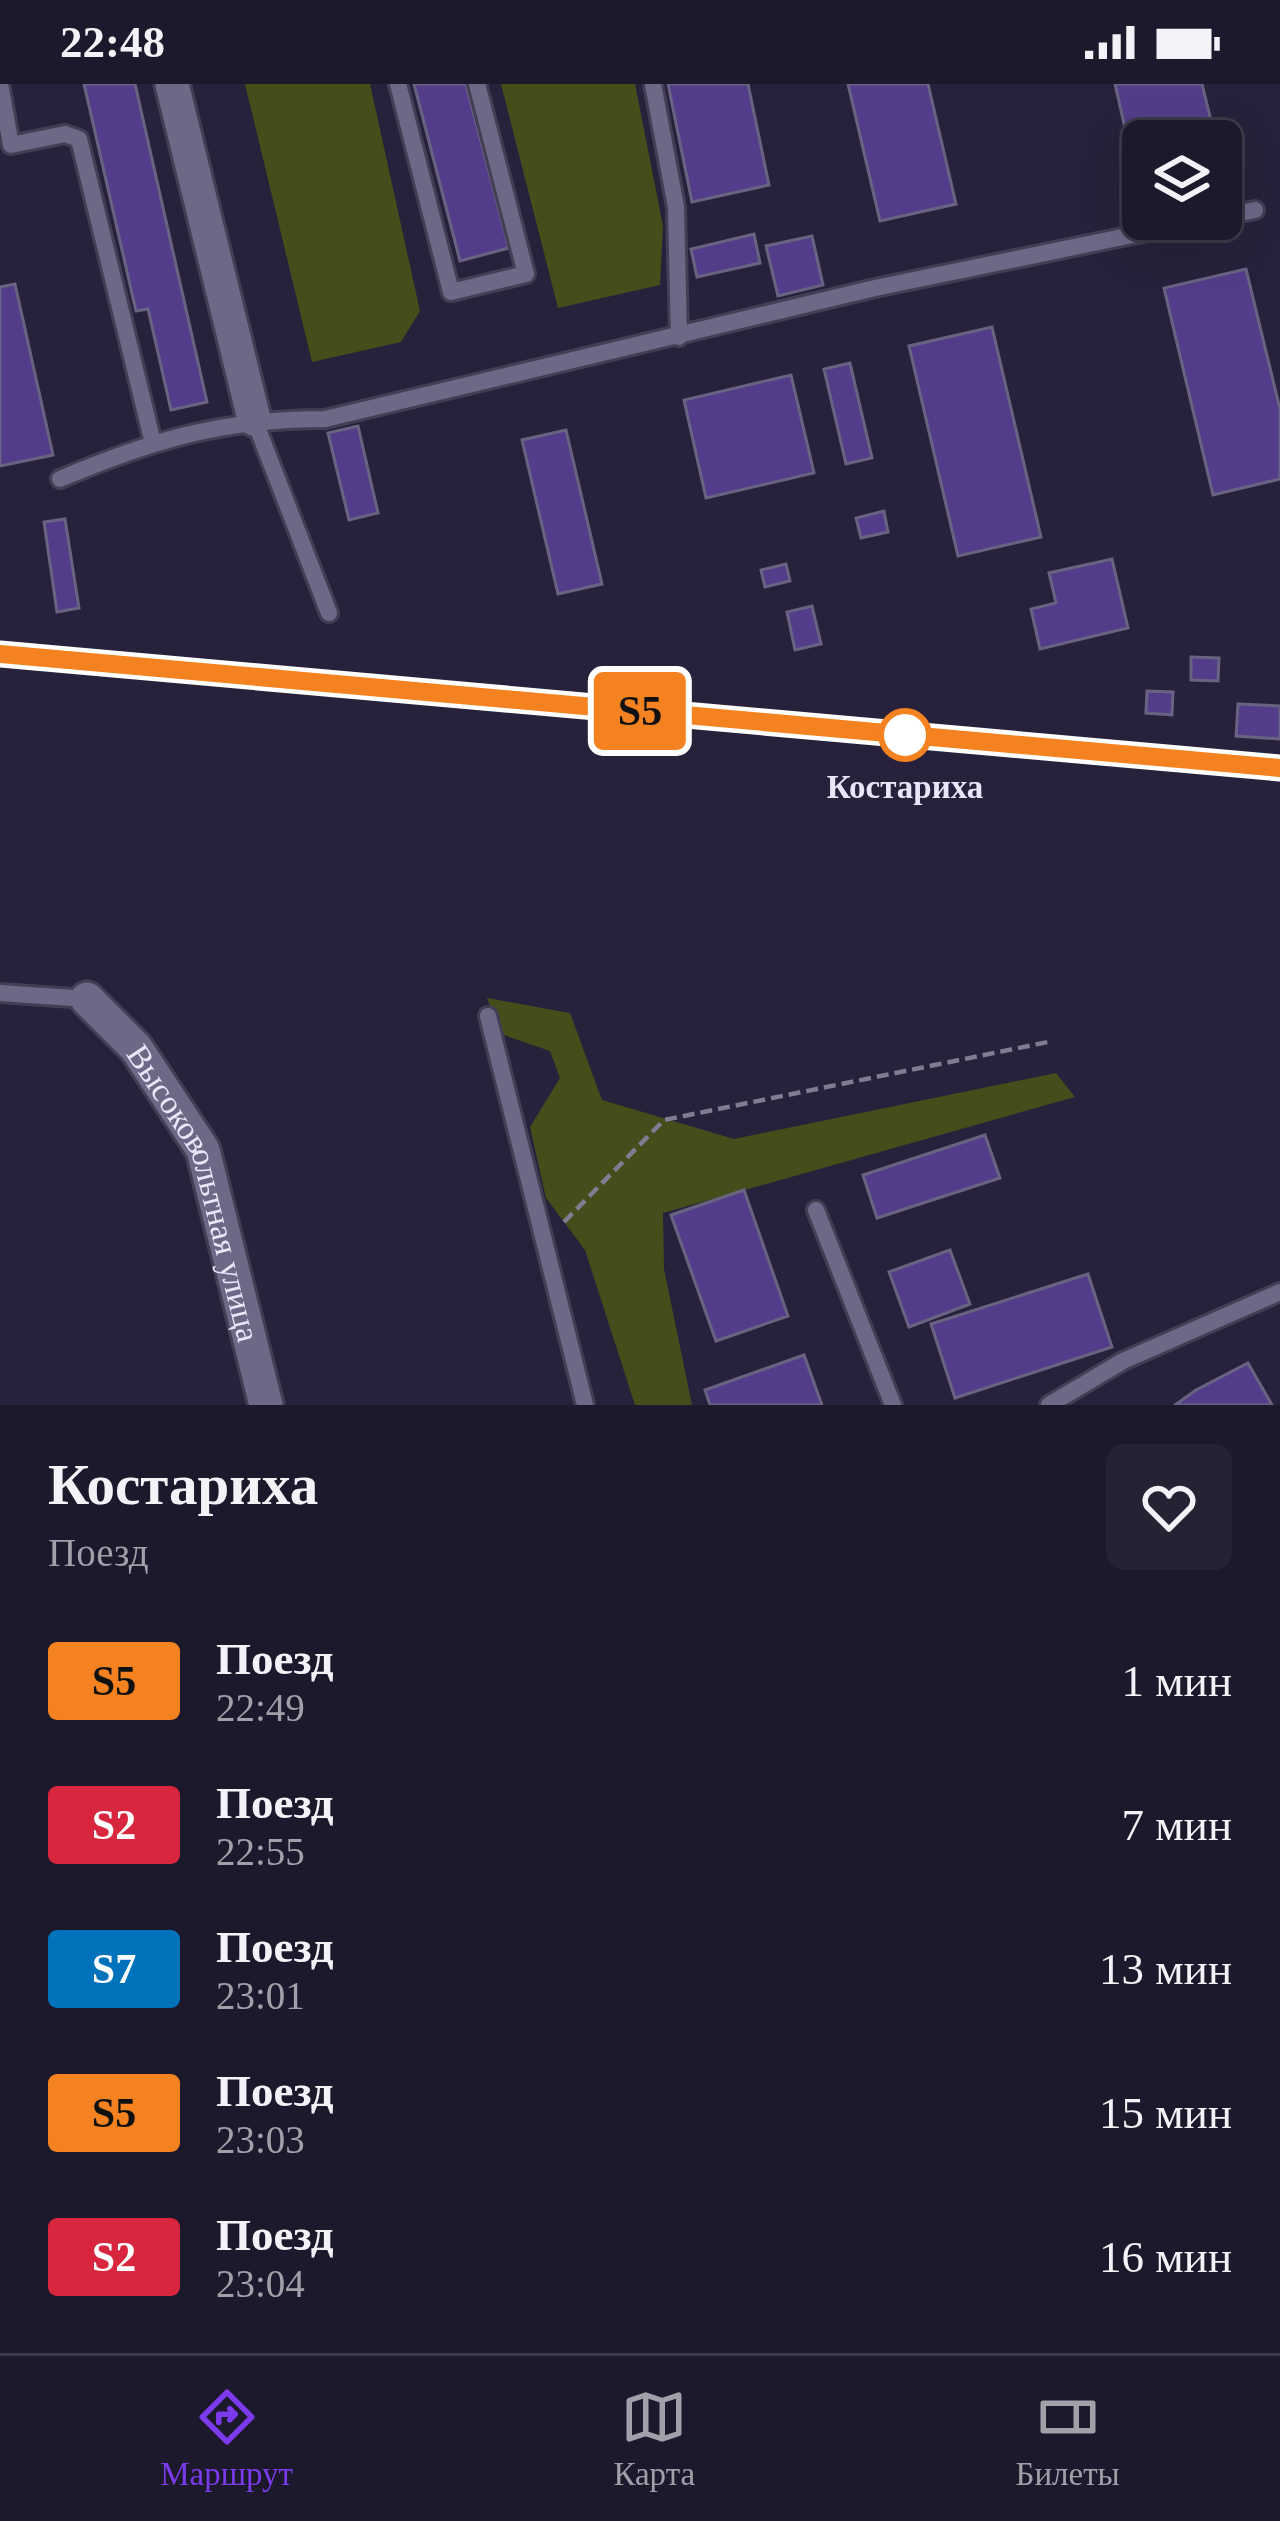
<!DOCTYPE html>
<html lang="ru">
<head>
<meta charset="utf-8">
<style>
  :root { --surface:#1d192c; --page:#252234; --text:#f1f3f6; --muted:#a0a0a9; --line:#3b3848; --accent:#7c3aed }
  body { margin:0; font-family:Georgia,serif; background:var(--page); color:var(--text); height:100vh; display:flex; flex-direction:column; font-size:45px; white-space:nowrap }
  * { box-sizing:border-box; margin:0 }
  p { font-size:39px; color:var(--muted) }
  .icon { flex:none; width:66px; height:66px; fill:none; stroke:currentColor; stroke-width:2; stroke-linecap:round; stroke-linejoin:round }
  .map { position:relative; height:1321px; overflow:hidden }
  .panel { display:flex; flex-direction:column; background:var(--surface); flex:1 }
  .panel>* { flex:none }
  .badge { padding:0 24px; border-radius:9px; font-size:42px; line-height:78px }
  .buttons { position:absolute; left:1122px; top:36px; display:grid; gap:24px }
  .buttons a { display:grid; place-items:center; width:120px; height:120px; border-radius:18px; background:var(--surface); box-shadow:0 12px 48px #0002,0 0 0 3px var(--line); font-size:60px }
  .map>.badge { position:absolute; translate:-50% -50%; box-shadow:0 0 0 6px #fff }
  .round { display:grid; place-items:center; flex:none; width:126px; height:126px; border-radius:18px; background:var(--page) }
  .head { display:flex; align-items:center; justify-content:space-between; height:204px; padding:0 48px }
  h1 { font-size:57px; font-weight:600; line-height:90px }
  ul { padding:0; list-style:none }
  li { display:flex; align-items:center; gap:36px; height:144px; padding:0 48px }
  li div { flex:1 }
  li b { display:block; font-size:45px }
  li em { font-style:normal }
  li .badge { min-width:132px; font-weight:700; text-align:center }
  .status { display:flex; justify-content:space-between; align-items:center; height:84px; padding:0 60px; background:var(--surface); direction:ltr }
  .status svg { height:33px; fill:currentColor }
  .dock { display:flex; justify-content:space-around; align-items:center; height:168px; border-top:3px solid var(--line); background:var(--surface); font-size:33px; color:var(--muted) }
  .dock a { display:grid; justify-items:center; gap:6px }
  .dock .on { color:var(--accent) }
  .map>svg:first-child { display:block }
  .green { fill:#444e1a }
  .building { fill:#533d8a; stroke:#696382; stroke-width:3 }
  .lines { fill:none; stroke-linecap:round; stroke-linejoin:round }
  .service-casing { stroke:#443e55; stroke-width:22 }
  .minor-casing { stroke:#443e55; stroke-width:39 }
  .path { stroke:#807c92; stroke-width:4.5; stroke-dasharray:12 6; stroke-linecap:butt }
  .service { stroke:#6e6887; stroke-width:16 }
  .minor { stroke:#6e6887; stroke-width:33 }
  .rail-casing { stroke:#c9c6d9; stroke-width:14 }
  .rail { stroke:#27213b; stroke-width:9; stroke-dasharray:27; stroke-linecap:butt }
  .line-casing { stroke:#fff; stroke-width:27 }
  .line { stroke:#f58220; stroke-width:18 }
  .stop-dot { fill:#fff; stroke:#f58220; stroke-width:6 }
  .labels { text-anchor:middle; stroke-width:10; stroke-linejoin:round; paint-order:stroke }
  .stop-label { font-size:33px; font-weight:bold; fill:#e9e6f8; stroke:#27213b }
  .street-label { font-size:33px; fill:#e9e6f8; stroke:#27213b }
</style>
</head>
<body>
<div class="status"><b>22:48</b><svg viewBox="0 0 49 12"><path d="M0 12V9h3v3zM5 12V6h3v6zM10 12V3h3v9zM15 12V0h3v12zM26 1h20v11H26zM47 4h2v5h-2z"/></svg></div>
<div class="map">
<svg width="1280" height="1321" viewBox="0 0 1280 1321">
  <rect width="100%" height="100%" fill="#27213b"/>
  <path class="green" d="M245,0H370L420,227L401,258L312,278Z
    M501,0H635L663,142L660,201L558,224Z
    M487,914L570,929L602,1016L734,1055L1056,989L1075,1013L663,1129L664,1185L692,1321H635L585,1166L546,1114L530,1043L560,994L550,967L501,950Z"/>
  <path class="building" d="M84,0H135L207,318L171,326L148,225L136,227Z
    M414,0H466L509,164L460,177Z
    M668,0H748L769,101L692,118Z
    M848,0H928L956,120L880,137Z
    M1115,0H1202L1216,57H1143V76L1133,79Z
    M754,150L760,179L697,193L691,165Z
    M812,152L823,201L778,212L766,162Z
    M1246,185L1280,325V395L1213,411L1164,204Z
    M15,200L53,371L0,382V203Z
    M992,243L1041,453L958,472L909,262Z
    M850,279L872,374L846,380L824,285Z
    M791,291L814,389L706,414L684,316Z
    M358,342L378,429L349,436L328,349Z
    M566,346L602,500L558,510L522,356Z
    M884,427L888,448L861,454L856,434Z
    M65,435L79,524L57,528L44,438Z
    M1112,475L1128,544L1040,565L1031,525L1056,519L1049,489Z
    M786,480L790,497L765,503L761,486Z
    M812,522L821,560L795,566L787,528Z
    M1191,573L1219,574L1218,597L1191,596Z
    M1147,607L1173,608L1172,631L1146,629Z
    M1238,620L1280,622V655L1236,652Z
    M985,1051L1000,1094L877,1134L863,1091Z
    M744,1106L788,1232L716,1257L671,1131Z
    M950,1166L970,1220L909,1243L889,1188Z
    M1088,1190L1112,1263L955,1314L931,1240Z
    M804,1271L822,1321H710L705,1306Z
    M1248,1279L1272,1321H1175L1196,1306Z"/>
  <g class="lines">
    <g class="service-casing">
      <path id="service" d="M0,0L11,61L65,50L79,55L152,355
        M398,0L451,208L526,190L477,0
        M653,0L676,123L679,253
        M1221,133L1255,126
        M254,335L329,529
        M60,395C152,356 223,335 325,335L875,204L1210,135
        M0,909L87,915
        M488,932L585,1321
        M816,1126L893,1321
        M1049,1321L1123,1277L1280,1208"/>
    </g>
    <g class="minor-casing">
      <g id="minor">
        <path d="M172,0L254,335"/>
        <path id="s1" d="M87,915L136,964L203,1066L266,1321"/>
      </g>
    </g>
    <path class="path" d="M564,1138L664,1036L1053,957"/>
    <use href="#service" class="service"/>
    <use href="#minor" class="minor"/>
    <g class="rail-casing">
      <path id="rail" d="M0,570L1280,684"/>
    </g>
    <use href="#rail" class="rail"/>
  </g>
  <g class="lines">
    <g class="line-casing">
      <path id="line" d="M0,570L1280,684"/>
    </g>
    <use href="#line" class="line"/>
  </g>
  <circle class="stop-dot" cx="905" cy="651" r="24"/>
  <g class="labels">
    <g class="stop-label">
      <text x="905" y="714">Костариха</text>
    </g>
    <g class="street-label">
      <text dy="12" stroke="none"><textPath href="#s1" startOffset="228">Высоковольтная улица</textPath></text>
    </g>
  </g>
</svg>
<div class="buttons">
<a><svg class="icon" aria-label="layers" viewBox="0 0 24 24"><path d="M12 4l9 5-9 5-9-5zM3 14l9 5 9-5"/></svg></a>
</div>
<b class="badge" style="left:640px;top:627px;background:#f58220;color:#111">S5</b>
</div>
<section class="panel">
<div class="head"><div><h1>Костариха</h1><p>Поезд</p></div><a class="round"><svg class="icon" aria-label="heart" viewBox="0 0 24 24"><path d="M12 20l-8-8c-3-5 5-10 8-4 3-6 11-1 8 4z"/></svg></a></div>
<ul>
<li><span class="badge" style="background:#f58220;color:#111">S5</span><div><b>Поезд</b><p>22:49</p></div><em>1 мин</em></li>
<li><span class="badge" style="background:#d7263d;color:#fff">S2</span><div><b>Поезд</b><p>22:55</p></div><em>7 мин</em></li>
<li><span class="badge" style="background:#0072bc;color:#fff">S7</span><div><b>Поезд</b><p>23:01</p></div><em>13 мин</em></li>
<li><span class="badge" style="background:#f58220;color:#111">S5</span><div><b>Поезд</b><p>23:03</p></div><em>15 мин</em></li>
<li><span class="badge" style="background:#d7263d;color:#fff">S2</span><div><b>Поезд</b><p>23:04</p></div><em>16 мин</em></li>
</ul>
</section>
<nav class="dock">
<a class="on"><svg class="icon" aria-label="directions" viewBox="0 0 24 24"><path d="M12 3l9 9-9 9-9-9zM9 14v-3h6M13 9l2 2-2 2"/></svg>Маршрут</a>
<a><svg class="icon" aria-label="map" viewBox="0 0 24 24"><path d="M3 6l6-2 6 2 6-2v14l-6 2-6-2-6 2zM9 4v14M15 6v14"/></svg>Карта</a>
<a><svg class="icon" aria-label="tickets" viewBox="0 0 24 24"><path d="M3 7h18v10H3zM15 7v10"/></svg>Билеты</a>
</nav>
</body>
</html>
